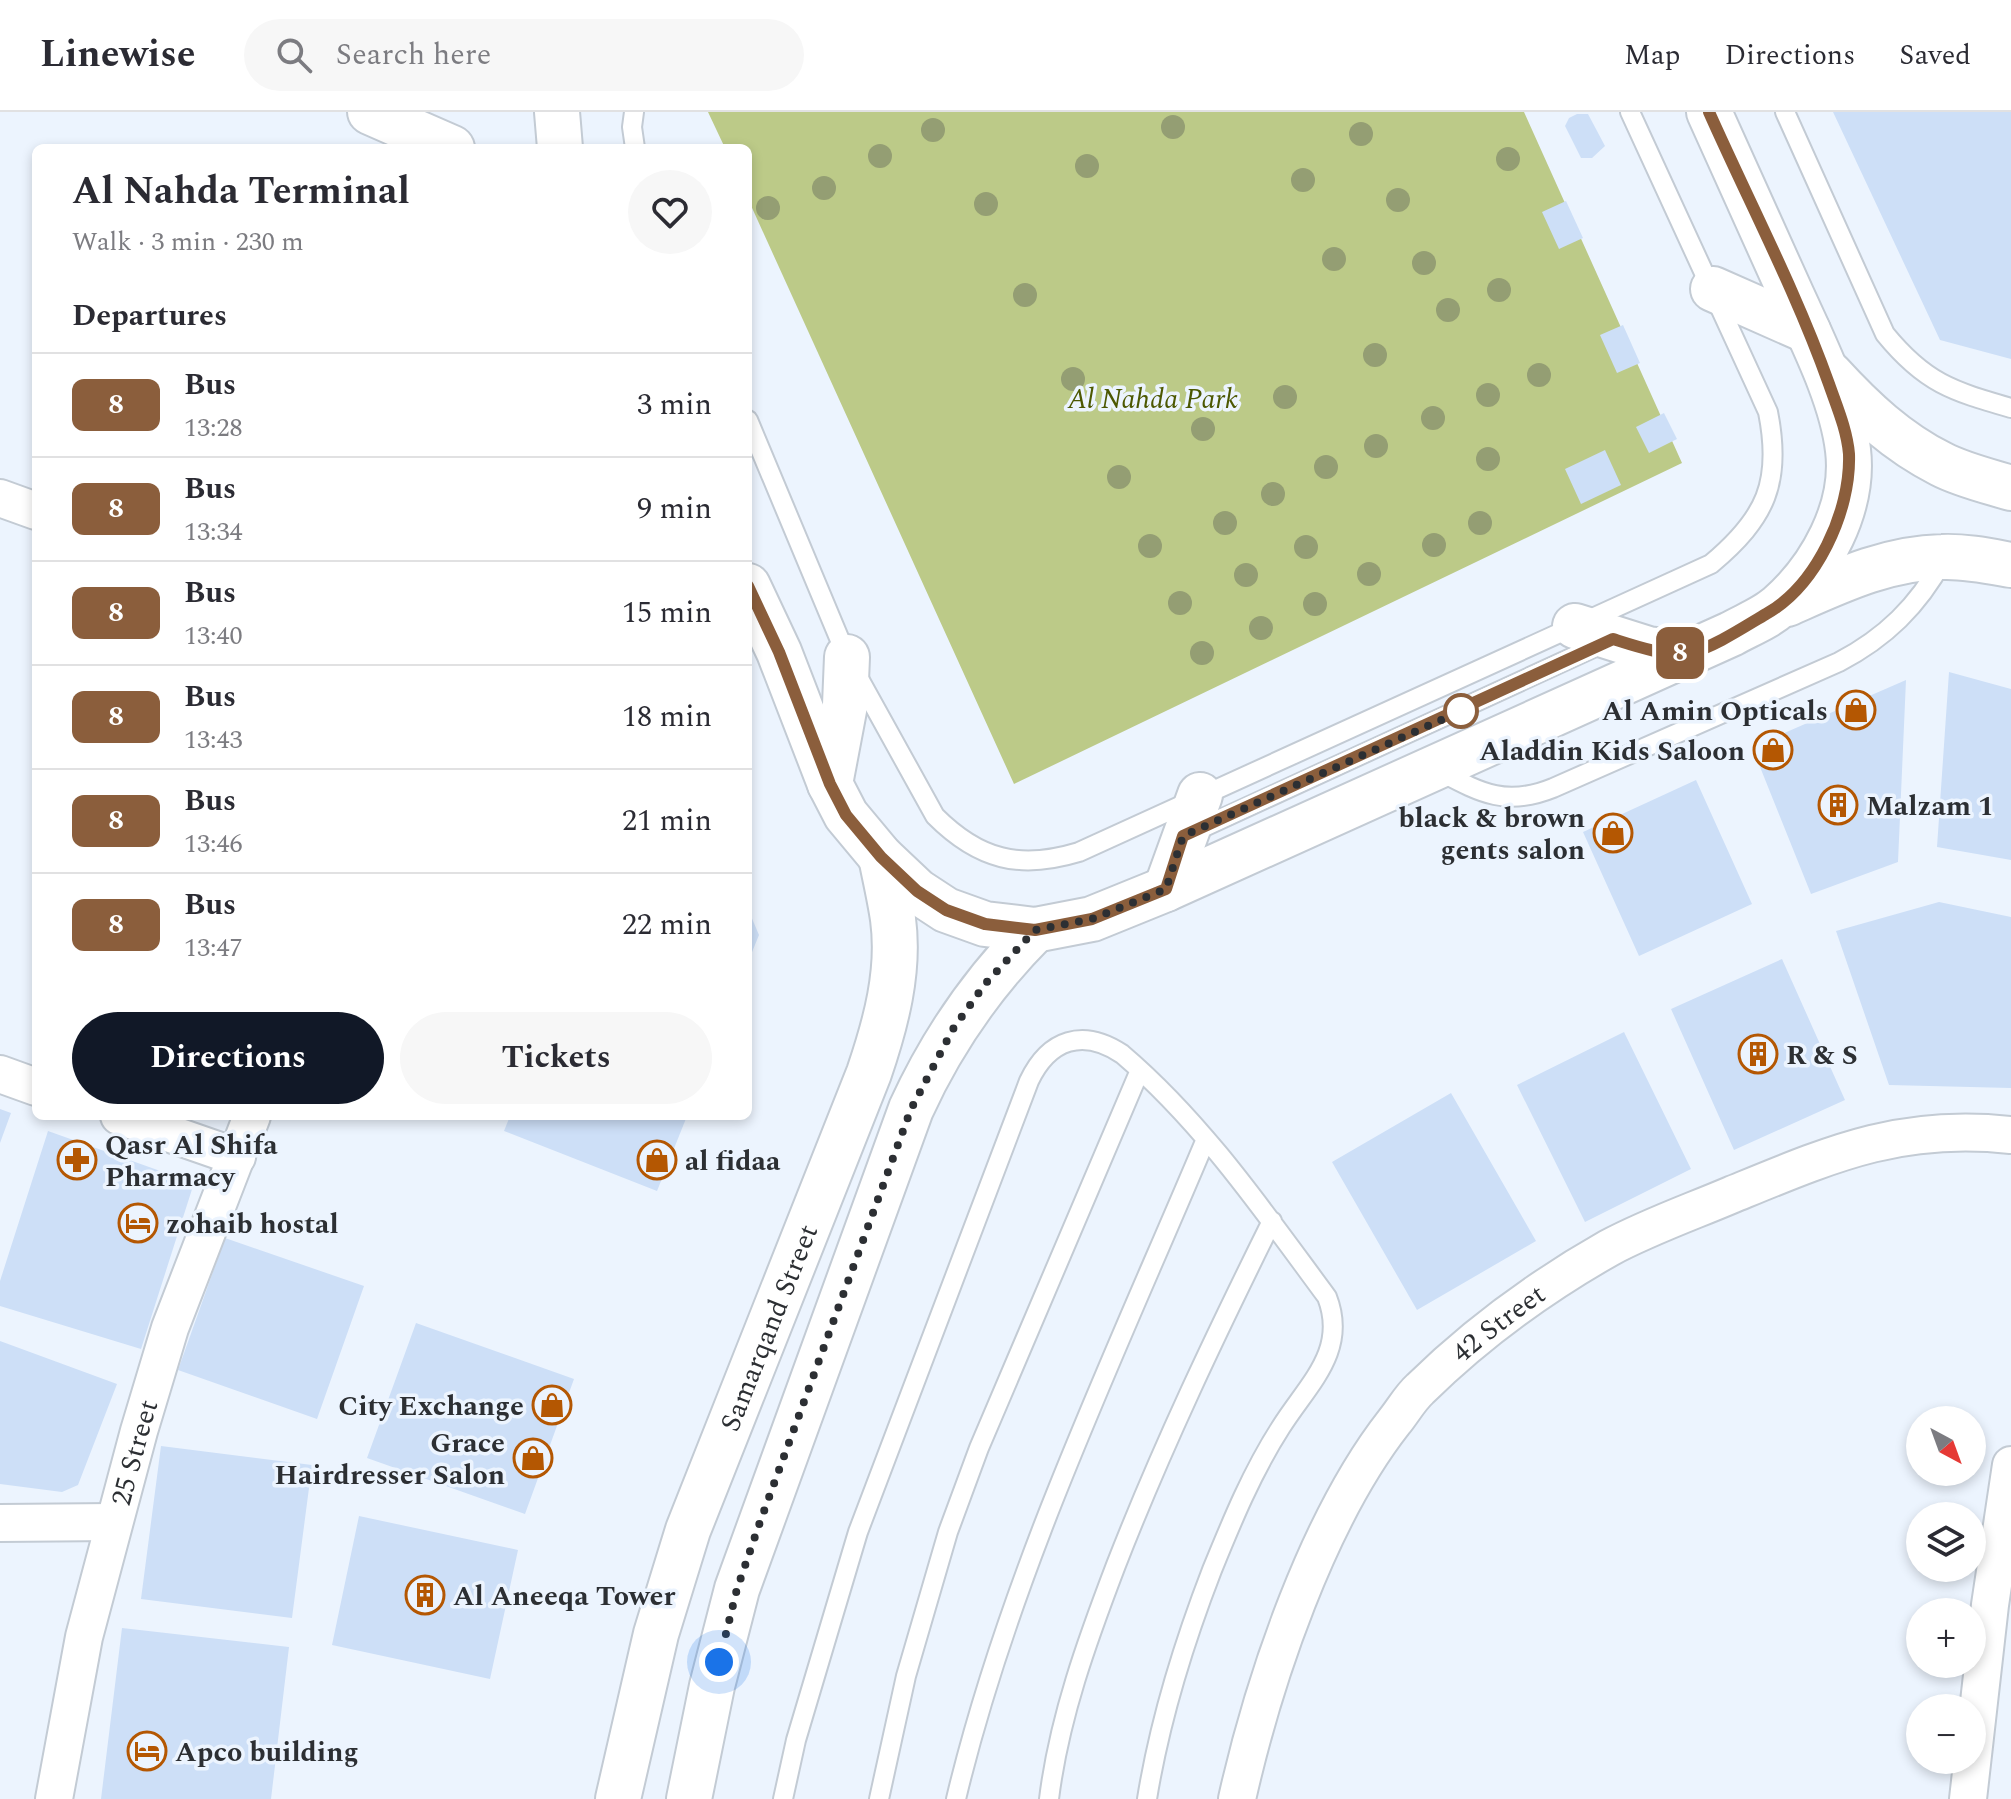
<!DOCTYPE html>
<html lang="en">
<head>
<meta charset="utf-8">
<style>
  :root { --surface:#fff; --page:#f7f7f7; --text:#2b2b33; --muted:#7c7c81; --line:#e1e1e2; --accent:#111827 }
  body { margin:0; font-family:Spectral,serif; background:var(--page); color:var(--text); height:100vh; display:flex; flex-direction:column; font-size:30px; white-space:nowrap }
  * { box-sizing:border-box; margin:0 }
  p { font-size:26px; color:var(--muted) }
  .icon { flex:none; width:44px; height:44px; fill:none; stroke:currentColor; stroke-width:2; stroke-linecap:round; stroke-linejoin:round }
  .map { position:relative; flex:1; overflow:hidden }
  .sheet { position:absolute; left:32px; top:32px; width:720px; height:976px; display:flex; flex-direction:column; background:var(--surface); border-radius:12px; box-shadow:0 4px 12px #0003 }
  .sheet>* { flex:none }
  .badge { padding:0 16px; border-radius:12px; font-size:28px; line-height:52px }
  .needle { width:52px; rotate:139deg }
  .tools { position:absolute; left:1906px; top:1294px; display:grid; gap:16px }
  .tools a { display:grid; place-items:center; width:80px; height:80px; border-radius:50%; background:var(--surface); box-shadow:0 4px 12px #0003; font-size:40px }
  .you { position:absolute; width:40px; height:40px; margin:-20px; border:6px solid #fff; border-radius:50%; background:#1a73e8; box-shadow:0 0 0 12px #1a73e833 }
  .map>.badge { position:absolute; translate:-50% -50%; box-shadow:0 0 0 4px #fff }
  h2 { padding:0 40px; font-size:30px; line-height:72px }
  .round { display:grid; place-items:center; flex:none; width:84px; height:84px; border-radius:42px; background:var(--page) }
  .headline { display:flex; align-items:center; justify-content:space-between; height:136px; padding:0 40px }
  h1 { font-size:38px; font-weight:700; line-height:60px }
  .primary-button { display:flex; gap:16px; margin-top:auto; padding:16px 40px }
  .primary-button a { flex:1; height:92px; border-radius:48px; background:var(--accent); color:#fff; font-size:32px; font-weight:700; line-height:92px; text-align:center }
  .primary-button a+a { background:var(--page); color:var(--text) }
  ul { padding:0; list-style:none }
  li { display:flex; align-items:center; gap:24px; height:104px; padding:0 40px; border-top:2px solid var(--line) }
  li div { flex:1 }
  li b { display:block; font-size:30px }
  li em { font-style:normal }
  li .badge { min-width:88px; font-weight:700; text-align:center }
  header { display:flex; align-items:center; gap:48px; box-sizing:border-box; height:112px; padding:0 40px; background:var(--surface); border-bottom:2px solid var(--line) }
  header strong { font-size:38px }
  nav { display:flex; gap:44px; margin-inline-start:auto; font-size:28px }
  .search { width:560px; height:72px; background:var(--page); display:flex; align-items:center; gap:20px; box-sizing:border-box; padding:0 28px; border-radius:44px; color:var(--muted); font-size:30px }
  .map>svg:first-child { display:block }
  .green { fill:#bcca88 }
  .building { fill:#cddff7 }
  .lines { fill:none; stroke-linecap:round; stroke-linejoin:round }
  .lane-casing { stroke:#c3cbd4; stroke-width:22 }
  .street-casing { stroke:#c3cbd4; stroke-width:40 }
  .secondary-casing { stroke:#c3cbd4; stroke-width:48 }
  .lane { stroke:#fff; stroke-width:18 }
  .street { stroke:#fff; stroke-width:36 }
  .secondary { stroke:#fff; stroke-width:44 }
  .tree { fill:#949e73 }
  .line-casing { stroke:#fff; stroke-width:18 }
  .line { stroke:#8b5e3c; stroke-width:12 }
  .walk { stroke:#2c2f33; stroke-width:8; stroke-dasharray:0 14.4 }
  .stop-dot { fill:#fff; stroke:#8b5e3c; stroke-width:4 }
  .labels { text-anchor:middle; stroke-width:7; stroke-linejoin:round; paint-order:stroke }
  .park-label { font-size:28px; font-style:italic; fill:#4c5802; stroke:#ecf4fe }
  .poi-label { font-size:28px; font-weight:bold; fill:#2c2f33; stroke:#ecf4fe; text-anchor:start }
  .street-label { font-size:28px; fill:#2c2f33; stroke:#ecf4fe }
</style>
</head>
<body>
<header>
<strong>Linewise</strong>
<div class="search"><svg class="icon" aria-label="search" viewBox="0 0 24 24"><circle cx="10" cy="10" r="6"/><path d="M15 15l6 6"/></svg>Search here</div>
<nav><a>Map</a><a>Directions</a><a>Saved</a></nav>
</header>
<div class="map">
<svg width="2011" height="1687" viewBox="0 0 2011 1687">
  <rect width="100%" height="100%" fill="#ecf4fe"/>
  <path class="green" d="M708,0H1524L1682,351L1014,672L748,87V36H725Z"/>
  <path class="building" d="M1833,0H2011V247L1940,228Z
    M1577,2H1588L1605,34L1592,46H1581L1565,14L1569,6Z
    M1566,89L1583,126L1559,137L1542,100Z
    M1623,213L1640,251L1617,261L1600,223Z
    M1664,301L1677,327L1649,341L1636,315Z
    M1605,338L1621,373L1581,392L1565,357Z
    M1949,560L2011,577V748L1937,735Z
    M1906,568L1898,750L1811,782L1752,635Z
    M1696,668L1752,792L1639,844L1583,720Z
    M1939,790L2011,805V976L1889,973L1836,819Z
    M748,797L759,823L748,850Z
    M1782,847L1845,988L1734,1038L1671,897Z
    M1624,920L1691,1057L1585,1110L1517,973Z
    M1451,981L1536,1129L1417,1198L1332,1050Z
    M0,997L11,1001L0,1031Z
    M510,1004H687L657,1079L504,1019Z
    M48,1019L194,1071L141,1237L0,1194V1169Z
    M225,1126L364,1174L317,1307L178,1258Z
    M416,1211L574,1267L525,1402L367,1346Z
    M0,1229L117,1272L78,1373L62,1380L0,1372Z
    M161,1334L312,1353L292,1506L141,1487Z
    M359,1404L518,1438L490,1567L332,1533Z
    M122,1516L289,1535L271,1687H101Z"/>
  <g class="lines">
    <g class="lane-casing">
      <path id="lane" d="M634,0L632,15L635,36
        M1785,0L1885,222C1925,271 1952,279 2011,296
        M748,308L847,545L935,704C979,748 1020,758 1079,740L1711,452C1766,406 1782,370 1768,300L1630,0
        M1439,659C1481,681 1506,695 1553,676L1839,550C1885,526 1918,494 1943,448
        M1193,720L1606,530
        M783,1687L796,1628L858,1420L1029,969C1049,927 1083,916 1122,942C1203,1011 1264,1100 1327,1185C1348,1239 1308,1272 1281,1315C1252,1360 1232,1409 1212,1458C1183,1533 1160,1607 1147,1687
        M879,1687L906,1564L948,1420L979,1336L1140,958
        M956,1687C1010,1461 1116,1241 1206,1027
        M1049,1687C1059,1606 1087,1529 1116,1453C1162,1335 1216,1222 1272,1109"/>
    </g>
    <g class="street-casing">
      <g id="street">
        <path d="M0,386L36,399"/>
        <path d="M0,962L36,975"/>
        <path d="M119,1004L237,1045"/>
        <path d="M0,1411L114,1410"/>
        <path id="s1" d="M54,1687L84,1525L139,1319L170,1216L252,1004"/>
        <path id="s2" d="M1237,1687C1264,1567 1318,1407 1394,1310C1403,1299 1410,1286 1420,1277C1476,1222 1542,1174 1609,1136C1648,1115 1691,1100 1731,1083C1831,1042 1900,1011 2011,1023"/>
        <path d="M1968,1687L1990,1493L2011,1353"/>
      </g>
    </g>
    <g class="secondary-casing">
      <g id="secondary">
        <path d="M370,0L452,36"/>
        <path d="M557,0L560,36"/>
        <path d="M1713,177L1808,219"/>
        <path d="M1830,262C1863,298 1897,330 1941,352C1962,363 1988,369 2011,376"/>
        <path d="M748,474L779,540L830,672L846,703L881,745L917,779L946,798L985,812L1035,818L1092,807L1166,777L1731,522C1747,513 1766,506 1779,494C1821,457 1855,396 1848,338C1842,287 1813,230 1792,184C1764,122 1736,61 1709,0"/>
        <path d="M1787,492C1837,470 1886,446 1942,445C1965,444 1989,449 2011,453"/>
        <path d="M1575,514L1648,537L1689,542"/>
        <path d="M830,672L845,593L847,545"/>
        <path d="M1166,777L1200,683"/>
        <path id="s3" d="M618,1687L656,1522L688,1418L869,961C886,911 900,859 893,807C890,786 885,765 881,745"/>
        <path d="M689,1687L712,1574L737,1477L911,997C942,929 982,871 1035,818"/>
      </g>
    </g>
    <use href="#lane" class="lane"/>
    <use href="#street" class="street"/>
    <use href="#secondary" class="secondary"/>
  </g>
  <g class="tree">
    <circle cx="1173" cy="15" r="12"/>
    <circle cx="933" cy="18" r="12"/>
    <circle cx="1361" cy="22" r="12"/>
    <circle cx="880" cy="44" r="12"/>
    <circle cx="1508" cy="47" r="12"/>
    <circle cx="1087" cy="54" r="12"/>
    <circle cx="1303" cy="68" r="12"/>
    <circle cx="824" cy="76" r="12"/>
    <circle cx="1398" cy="88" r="12"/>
    <circle cx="986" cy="92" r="12"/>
    <circle cx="768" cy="96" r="12"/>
    <circle cx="1334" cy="147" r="12"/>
    <circle cx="1424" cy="151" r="12"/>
    <circle cx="1499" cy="178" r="12"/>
    <circle cx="1025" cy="183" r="12"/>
    <circle cx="1448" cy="198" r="12"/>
    <circle cx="1375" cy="243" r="12"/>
    <circle cx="1539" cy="263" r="12"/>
    <circle cx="1073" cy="267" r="12"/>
    <circle cx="1488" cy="283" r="12"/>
    <circle cx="1285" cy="285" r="12"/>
    <circle cx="1433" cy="306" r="12"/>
    <circle cx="1203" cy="317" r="12"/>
    <circle cx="1376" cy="334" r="12"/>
    <circle cx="1488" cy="347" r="12"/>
    <circle cx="1326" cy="355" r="12"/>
    <circle cx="1119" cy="365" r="12"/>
    <circle cx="1273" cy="382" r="12"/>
    <circle cx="1225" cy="411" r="12"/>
    <circle cx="1480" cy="411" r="12"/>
    <circle cx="1434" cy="433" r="12"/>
    <circle cx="1150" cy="434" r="12"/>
    <circle cx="1306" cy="435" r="12"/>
    <circle cx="1369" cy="462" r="12"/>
    <circle cx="1246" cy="463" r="12"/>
    <circle cx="1180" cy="491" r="12"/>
    <circle cx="1315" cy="492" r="12"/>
    <circle cx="1261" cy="516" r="12"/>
    <circle cx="1202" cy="541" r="12"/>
  </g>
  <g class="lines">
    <g class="line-casing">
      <path id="line" d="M748,474L779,540L830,672L846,703L881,745L917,779L946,798L985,812L1035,818L1092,807L1166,777L1183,724L1613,527C1632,533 1670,546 1690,541C1714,535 1744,515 1766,502C1816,474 1851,400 1849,342C1847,318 1837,295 1829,272C1796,179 1749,90 1709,0"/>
    </g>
    <use href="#line" class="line"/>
    <path class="walk" d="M719,1550L737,1477L760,1410L911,997L953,917L985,872L1035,818L1092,807L1166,777L1183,724L1461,599"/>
  </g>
  <defs>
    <g id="shop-ring" transform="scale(2)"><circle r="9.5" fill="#ecf4fe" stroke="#b45702" stroke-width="1.5"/><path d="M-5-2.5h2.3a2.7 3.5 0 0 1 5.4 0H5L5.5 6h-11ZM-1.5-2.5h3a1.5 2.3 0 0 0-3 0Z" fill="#b45702"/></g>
    <g id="building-ring" transform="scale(2)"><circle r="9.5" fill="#ecf4fe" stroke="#b45702" stroke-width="1.5"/><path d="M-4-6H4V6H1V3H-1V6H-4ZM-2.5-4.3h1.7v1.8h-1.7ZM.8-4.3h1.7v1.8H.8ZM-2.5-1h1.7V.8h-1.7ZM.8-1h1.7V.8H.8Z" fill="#b45702"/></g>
    <g id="pharmacy-ring" transform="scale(2)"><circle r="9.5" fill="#ecf4fe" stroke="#b45702" stroke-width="1.5"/><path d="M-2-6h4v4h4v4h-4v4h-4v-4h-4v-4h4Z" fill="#b45702"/></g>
    <g id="hotel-ring" transform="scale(2)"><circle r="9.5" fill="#ecf4fe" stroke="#b45702" stroke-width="1.5"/><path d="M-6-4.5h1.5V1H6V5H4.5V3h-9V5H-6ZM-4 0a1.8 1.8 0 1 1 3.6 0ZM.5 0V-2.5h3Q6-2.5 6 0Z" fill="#b45702"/></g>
  </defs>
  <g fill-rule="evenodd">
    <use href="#shop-ring" x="1856" y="598"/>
    <use href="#shop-ring" x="1773" y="638"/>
    <use href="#building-ring" x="1838" y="693"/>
    <use href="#shop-ring" x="1613" y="721"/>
    <use href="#building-ring" x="1758" y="942"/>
    <use href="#pharmacy-ring" x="77" y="1048"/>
    <use href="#shop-ring" x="657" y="1048"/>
    <use href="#hotel-ring" x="138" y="1111"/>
    <use href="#shop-ring" x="552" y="1293"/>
    <use href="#shop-ring" x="533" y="1346"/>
    <use href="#building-ring" x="425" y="1483"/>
    <use href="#hotel-ring" x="147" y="1639"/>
  </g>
  <circle class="stop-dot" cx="1461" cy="599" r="16"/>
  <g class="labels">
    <g class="park-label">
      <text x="1153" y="296">Al Nahda Park</text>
    </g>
    <g class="poi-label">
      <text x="1828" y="608" text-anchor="end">Al Amin Opticals</text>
      <text x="1745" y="648" text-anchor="end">Aladdin Kids Saloon</text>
      <text x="1866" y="703">Malzam 1</text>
      <text x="1585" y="715" text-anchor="end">black &amp; brown<tspan x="1585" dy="32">gents salon</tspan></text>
      <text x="1786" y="952">R &amp; S</text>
      <text x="105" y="1042">Qasr Al Shifa<tspan x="105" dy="32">Pharmacy</tspan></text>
      <text x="685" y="1058">al fidaa</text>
      <text x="166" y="1121">zohaib hostal</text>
      <text x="524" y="1303" text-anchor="end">City Exchange</text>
      <text x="505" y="1340" text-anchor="end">Grace<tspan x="505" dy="32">Hairdresser Salon</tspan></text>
      <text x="453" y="1493">Al Aneeqa Tower</text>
      <text x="175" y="1649">Apco building</text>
    </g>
    <g class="street-label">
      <text dy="10" stroke="none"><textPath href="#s2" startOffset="556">42 Street</textPath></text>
      <text dy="10" stroke="none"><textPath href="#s3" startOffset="496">Samarqand Street</textPath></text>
      <text dy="10" stroke="none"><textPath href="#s1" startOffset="356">25 Street</textPath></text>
    </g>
  </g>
</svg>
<div class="tools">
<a><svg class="needle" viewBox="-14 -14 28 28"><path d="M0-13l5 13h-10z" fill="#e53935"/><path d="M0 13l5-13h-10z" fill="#7c7c81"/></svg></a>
<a><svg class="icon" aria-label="layers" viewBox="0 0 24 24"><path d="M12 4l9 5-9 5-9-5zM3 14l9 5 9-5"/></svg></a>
<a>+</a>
<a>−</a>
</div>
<div class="you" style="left:719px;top:1550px"></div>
<b class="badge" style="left:1680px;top:541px;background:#8b5e3c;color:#fff">8</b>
<section class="sheet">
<div class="headline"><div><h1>Al Nahda Terminal</h1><p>Walk · 3 min · 230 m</p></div><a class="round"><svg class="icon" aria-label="heart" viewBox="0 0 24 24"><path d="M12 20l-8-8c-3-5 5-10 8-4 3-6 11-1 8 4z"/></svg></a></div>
<h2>Departures</h2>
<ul>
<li><span class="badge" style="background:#8b5e3c;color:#fff">8</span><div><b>Bus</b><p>13:28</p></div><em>3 min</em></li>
<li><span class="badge" style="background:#8b5e3c;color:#fff">8</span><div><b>Bus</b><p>13:34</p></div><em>9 min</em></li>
<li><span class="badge" style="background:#8b5e3c;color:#fff">8</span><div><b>Bus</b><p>13:40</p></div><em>15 min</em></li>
<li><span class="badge" style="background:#8b5e3c;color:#fff">8</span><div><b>Bus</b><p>13:43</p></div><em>18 min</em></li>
<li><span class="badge" style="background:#8b5e3c;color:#fff">8</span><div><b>Bus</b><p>13:46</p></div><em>21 min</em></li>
<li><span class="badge" style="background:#8b5e3c;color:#fff">8</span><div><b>Bus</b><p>13:47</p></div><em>22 min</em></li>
</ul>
<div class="primary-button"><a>Directions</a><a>Tickets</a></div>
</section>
</div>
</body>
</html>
